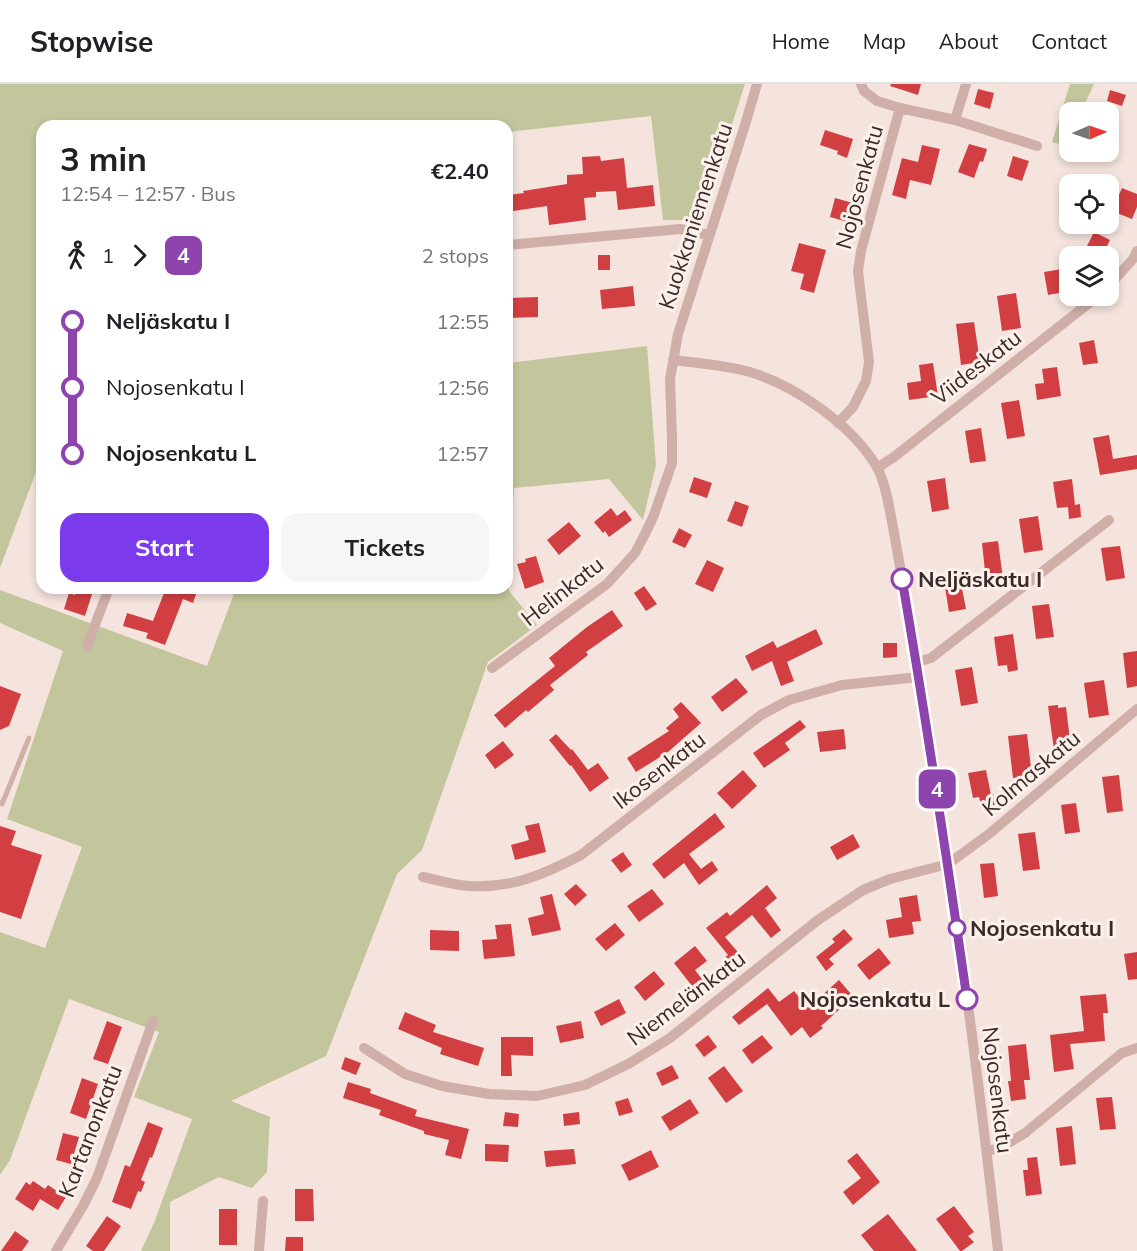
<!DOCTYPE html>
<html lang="en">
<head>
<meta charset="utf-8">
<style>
  :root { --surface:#fff; --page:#f6f6f6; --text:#202124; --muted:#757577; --line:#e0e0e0; --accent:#7c3aed }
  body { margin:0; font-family:Mulish,sans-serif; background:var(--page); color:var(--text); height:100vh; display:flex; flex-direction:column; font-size:22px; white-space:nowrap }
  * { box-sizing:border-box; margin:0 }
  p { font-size:20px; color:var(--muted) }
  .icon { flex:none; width:33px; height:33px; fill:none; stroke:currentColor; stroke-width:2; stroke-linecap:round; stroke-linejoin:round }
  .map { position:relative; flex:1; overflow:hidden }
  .details { position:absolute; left:36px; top:36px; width:477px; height:474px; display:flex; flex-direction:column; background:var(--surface); border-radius:18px; box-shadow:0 3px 9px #0003 }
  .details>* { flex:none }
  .badge { padding:0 12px; border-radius:9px; font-size:21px; line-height:39px }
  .needle { width:39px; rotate:88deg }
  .tools { position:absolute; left:1059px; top:18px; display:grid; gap:12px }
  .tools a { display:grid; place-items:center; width:60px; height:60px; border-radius:12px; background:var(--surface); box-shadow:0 3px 9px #0003; font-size:30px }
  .map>.badge { position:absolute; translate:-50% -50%; box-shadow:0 0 0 3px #fff }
  .legs { display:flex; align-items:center; gap:9px; height:66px; padding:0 24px; font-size:20px }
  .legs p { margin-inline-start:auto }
  .overview { display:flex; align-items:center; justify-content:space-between; height:102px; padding:0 24px }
  h1 { font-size:33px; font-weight:700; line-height:45px }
  .button { display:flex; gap:12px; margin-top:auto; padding:12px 24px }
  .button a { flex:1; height:69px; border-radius:18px; background:var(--accent); color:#fff; font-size:24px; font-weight:700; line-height:69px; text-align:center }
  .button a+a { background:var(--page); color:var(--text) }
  ul { padding:0 24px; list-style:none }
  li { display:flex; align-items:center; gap:21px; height:66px; font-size:22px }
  li i { display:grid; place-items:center; width:9px; height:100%; margin:0 8px; background:currentColor }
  li i::after { content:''; width:15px; height:15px; margin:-8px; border:4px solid; border-radius:50%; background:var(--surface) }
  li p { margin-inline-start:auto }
  li:first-child i { background:linear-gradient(#0000 50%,currentColor 0) }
  li:last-child i { background:linear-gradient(currentColor 50%,#0000 0) }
  header { display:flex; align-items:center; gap:36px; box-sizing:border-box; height:84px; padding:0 30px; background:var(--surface); border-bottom:2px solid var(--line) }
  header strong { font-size:28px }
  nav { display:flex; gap:33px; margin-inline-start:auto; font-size:21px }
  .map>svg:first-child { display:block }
  .green { fill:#c3c69c }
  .building { fill:#d23f42 }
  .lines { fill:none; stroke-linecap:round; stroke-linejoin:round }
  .lane { stroke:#cfafa8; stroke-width:5 }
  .street { stroke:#cfafa8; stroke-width:10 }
  .line-1-casing { stroke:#fff; stroke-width:14 }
  .line-1 { stroke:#8e44ad; stroke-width:9 }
  .stop-1-dot { fill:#fff; stroke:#8e44ad; stroke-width:3 }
  .labels { text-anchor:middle; stroke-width:6; stroke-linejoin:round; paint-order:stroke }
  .street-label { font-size:22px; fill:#3b2a29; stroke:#fcf0eb }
  .stop-label { font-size:22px; font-weight:bold; fill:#3b2a29; stroke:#fcf0eb; text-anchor:start }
</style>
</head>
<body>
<header>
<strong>Stopwise</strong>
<nav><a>Home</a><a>Map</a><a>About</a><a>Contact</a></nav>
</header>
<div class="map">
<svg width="1137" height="1167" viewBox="0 0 1137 1167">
  <rect width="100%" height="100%" fill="#f5e4de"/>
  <path class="green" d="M0,0H745L701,136H663L651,32L507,48V42H42V372L0,484Z
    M1070,0H1094L1081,28H1070L1069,57L1067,62L1052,58Z
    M647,262L656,381L643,436L609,395L514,404L509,507L537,541L488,578L422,766L397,790L326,972L231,1017L270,1033L267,1088L252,1104L219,1093L170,1118V1167H141L154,1139L192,1035L134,1013L159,948L69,915L10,1076L0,1091V848L45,864L82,763L7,735L63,567L0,539V506L207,582L236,504H507V279Z"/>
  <path class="building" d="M891,0H921L918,11L890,2Z
    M978,5L994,9L990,25L974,20Z
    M1110,6L1126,11L1122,22L1107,17Z
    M825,46L853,55L847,74L837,70L838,67L820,61Z
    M969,60L987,65L983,78L980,77L974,94L958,88Z
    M922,61L940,65L931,101L910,96L906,115L892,111L902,74L918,78Z
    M600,72L601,77L624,74L627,104L653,101L655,122L618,126L616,107L596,108V113L584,114L586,136L549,141L547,122L507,128V111L524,109L523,107L567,100V91L583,90L582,73Z
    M1013,72L1029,77L1022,97L1007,92Z
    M1122,104L1137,110V123L1132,135L1112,127Z
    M835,114L853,119L848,138L830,133Z
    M1094,148L1110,156L1102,172H1082Z
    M799,159L826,166L814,209L800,205L804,190L791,187Z
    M598,171H610V186H598Z
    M1068,184L1070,207L1048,211L1044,188Z
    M633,202L635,222L602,225L600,206Z
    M1016,209L1021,244L1002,247L997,212Z
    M538,213V233L507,234V214Z
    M974,238L980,278L961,281L956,240Z
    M1094,256L1098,279L1083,281L1079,259Z
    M933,279L938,312L909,316L907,299L921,297L919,281Z
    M1057,283L1061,312L1037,316L1035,300L1044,299L1042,285Z
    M1019,316L1025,352L1007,355L1001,319Z
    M981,344L986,377L970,379L965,347Z
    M1109,351L1113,375L1137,371V385L1100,391L1093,354Z
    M694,393L712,399L707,414L689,408Z
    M945,394L949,425L932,428L927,397Z
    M1072,395L1075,421L1080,420L1081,433L1069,435L1068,423L1057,424L1053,398Z
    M735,417L749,422L742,443L727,437Z
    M611,424L617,432L625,426L632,436L609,453L605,447L603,449L594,438Z
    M1038,432L1043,466L1024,469L1019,435Z
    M569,438L581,452L559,471L547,456Z
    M679,444L692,451L685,464L672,458Z
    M998,457L1003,495L986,497L982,459Z
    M1120,462L1125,494L1106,497L1101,464Z
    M536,472L544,498L525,505L517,480L526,478L525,475Z
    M707,476L724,484L713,508L695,500Z
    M959,489L966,525L949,528L943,491Z
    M644,502L657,520L646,527L634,509Z
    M77,504H94L85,532L64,525L69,509L75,511Z
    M166,504H198L193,519L183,515L165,561L146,554L148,549L123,542L127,529L153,537Z
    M1049,520L1054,553L1036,555L1032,522Z
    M612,526L623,542L586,568L588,571L550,601L554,606L528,628L526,626L505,644L494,631L555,582L549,574L587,543Z
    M816,545L823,560L787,578L794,597L781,602L772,577L752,587L745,572L773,557L777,564Z
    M1013,550L1018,586L1008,588L1007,581L998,582L994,553Z
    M883,559H897V573L883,574Z
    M1137,567V602L1127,604L1123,569Z
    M972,583L978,619L961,622L955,586Z
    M736,594L748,608L722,628L711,613Z
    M1104,596L1109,631L1089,634L1084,599Z
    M0,602L21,610L9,642L0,646Z
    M681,618L701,639L668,668L636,688L627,674L669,647L666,644L679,633L673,625Z
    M1058,621V624L1066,623L1071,664L1054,666L1048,622Z
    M800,636L806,643L785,659L790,666L764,684L753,669Z
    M844,645L846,665L820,668L817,648Z
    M556,650L571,666L572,665L588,686L598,679L609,694L590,708L571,681L570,682L549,656Z
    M1027,650L1032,692L1013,694L1008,652Z
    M503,657L514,671L495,685L485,671Z
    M743,686L757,702L732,725L717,709Z
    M986,686L991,711L993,710L995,721L982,724L979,713L973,714L968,689Z
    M1119,691L1123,727L1107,729L1102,693Z
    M1076,719L1080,748L1065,750L1061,721Z
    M715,729L725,743L689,770L701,785L712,777L718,786L699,801L684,779L664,795L652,780Z
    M539,739L546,768L515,776L511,761L529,756L525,742Z
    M0,742L16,747L11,761L42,771L21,835L0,828Z
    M1035,748L1040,785L1023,787L1018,750Z
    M853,750L860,763L837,776L830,763Z
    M623,768L632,781L621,789L611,776Z
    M994,779L998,812L984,814L980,780Z
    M576,800L587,811L575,822L564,810Z
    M767,801L777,814L765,824L781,846L771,854L752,831L725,853L742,873L731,882L724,874L728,871L706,844L727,828L730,832Z
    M652,805L664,820L639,838L627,822Z
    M552,810L561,846L532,852L528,834L544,830L540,813Z
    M917,811L921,837L912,838L914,850L889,854L886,836L902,833L899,814Z
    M615,839L625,851L606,867L595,855Z
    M511,840L515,872L484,875L482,856L497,855L495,841Z
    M844,845L853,855L829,875L834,880L826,887L816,873L835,858L832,855Z
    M430,846L459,847V867L430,866Z
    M695,862L707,877L695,886L708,903L695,913L689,905L692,902L674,879Z
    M879,864L891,879L869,896L857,881Z
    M1137,868V895L1128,896L1124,870Z
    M654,887L665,900L645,917L634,903Z
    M839,896L851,910L837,922L840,925L821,942L823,944L810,954L802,943L791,952L767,920L739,941L732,933L768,904L779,918L794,907L808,924Z
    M1106,910L1108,929H1103L1105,957L1070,960L1074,985L1054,988L1050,951L1084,947L1080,912Z
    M619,915L626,929L601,942L594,928Z
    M405,928L436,941L433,948L484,964L478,982L440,970L442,964L398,945Z
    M107,937L122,943L108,980L93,975Z
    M581,937L584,954L560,959L556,942Z
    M708,951L717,963L704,973L695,961Z
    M762,951L773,964L752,980L742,966Z
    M501,953H533V972L511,971L512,992H501Z
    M1026,960L1030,996H1024L1026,1015L1011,1017L1008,997H1011L1008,962Z
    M345,973L361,979L356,991L341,985Z
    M672,981L679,994L662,1002L656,989Z
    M724,982L743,1007L726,1019L708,994Z
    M82,994L98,1000L86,1035L70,1029Z
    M348,998L371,1005L370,1009L417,1026L415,1032L469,1045L461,1075L445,1071L449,1056L424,1050V1047L379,1031L381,1026L343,1014Z
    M1112,1013L1116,1045L1100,1046L1096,1014Z
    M628,1014L633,1028L619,1032L615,1018Z
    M690,1015L699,1029L670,1047L661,1033Z
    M505,1028L519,1030L518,1043L503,1042Z
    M579,1028L580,1040L564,1042L563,1030Z
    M148,1038L163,1044L152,1074L150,1073L141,1096L145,1098L141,1108L138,1107L131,1125L112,1118L125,1081L130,1083Z
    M1072,1042L1076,1080L1060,1082L1056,1044Z
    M63,1049L79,1053L71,1080L56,1076Z
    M485,1060L509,1061L508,1078L485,1077Z
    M574,1065L576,1080L546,1083L544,1067Z
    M651,1066L659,1083L629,1097L621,1081Z
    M857,1069L880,1098L853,1121L843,1108L861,1094L847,1077Z
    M1037,1073L1042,1110L1026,1112L1023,1086H1028L1027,1074Z
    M33,1097L45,1105L48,1101L66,1113L58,1126L40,1115L33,1127L15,1115L26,1098L30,1101Z
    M295,1105H313L314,1137H295Z
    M954,1122L974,1148L968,1152L974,1158L962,1167H960L936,1135Z
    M219,1125H237V1161H219Z
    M888,1130L917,1167H874L861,1151Z
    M107,1132L121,1142L104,1167H93L86,1162Z
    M15,1147L29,1157L22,1167H1Z
    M286,1153H303V1167H285Z"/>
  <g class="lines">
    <path class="lane" d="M0,719L2,720L29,654"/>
    <path class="street" d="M861,0L864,7L877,17L900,24L955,36L1037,62
      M955,36L966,0
      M507,161L680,145L709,151
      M1108,203L1133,175L1137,167
      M673,276C699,279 725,281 750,288C796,302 852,341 877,383C885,398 889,421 892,438C899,475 905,513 912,550C947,755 975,961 998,1167
      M838,339L853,323L866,297L869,278L858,187L861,167L900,24
      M877,384L894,373L1098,212
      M87,562L109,504
      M917,578L931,574L1109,436
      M492,584L607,500L635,469L645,450L654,431L672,379V353L670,295L678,250L745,41L757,0
      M423,793C438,796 454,801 469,802C511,805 545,790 581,771L761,631L789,616L842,601L919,593
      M364,964L405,990L442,1002L489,1010L537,1012L585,1001L630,979L670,954L818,836L863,806L890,795L948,780L989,750L1137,625
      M987,1067L1000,1064L1025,1049L1122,969L1137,964
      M56,1167L83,1122L97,1094L153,937
      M259,1167L263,1117"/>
  </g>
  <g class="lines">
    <g class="line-1-casing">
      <path id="line-1" d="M902,495C926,634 947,775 967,915"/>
    </g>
    <use href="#line-1" class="line-1"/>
  </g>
  <g class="stop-1-dot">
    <circle cx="902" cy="495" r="10"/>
    <circle cx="957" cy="844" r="8"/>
    <circle cx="967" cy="915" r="10"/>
  </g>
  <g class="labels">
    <g class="street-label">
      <text transform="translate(859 103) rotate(-75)" y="8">Nojosenkatu</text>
      <text transform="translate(695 132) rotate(-72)" y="8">Kuokkaniemenkatu</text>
      <text transform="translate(976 283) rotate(-38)" y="8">Viideskatu</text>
      <text transform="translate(562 507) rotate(-38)" y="8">Helinkatu</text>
      <text transform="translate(659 686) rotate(-38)" y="8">Ikosenkatu</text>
      <text transform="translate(1031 689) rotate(-40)" y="8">Kolmaskatu</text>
      <text transform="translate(686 914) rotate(-37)" y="8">Niemelänkatu</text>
      <text transform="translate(998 1006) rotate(83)" y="8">Nojosenkatu</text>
      <text transform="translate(90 1047) rotate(-69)" y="8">Kartanonkatu</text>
    </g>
    <g class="stop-label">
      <text x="918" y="503">Neljäskatu I</text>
      <text x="970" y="852">Nojosenkatu I</text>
      <text x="950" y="923" text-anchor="end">Nojosenkatu L</text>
    </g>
  </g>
</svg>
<div class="tools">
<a><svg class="needle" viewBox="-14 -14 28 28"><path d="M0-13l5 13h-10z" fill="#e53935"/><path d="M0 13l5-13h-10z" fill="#757577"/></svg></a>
<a><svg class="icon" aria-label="locate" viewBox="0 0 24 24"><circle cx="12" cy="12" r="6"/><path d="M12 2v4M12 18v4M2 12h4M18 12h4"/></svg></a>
<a><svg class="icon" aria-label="layers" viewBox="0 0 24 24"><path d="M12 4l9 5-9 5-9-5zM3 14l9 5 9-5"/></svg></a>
</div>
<b class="badge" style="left:937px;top:705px;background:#8e44ad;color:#fff">4</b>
<section class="details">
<div class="overview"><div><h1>3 min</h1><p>12:54 – 12:57 · Bus</p></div><b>€2.40</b></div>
<div class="legs"><svg class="icon" aria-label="walk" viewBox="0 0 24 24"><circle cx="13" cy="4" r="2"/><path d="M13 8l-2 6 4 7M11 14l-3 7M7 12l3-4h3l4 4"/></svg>1<svg class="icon" aria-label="forward" viewBox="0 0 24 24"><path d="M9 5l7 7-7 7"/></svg><b class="badge" style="background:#8e44ad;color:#fff">4</b><p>2 stops</p></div>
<ul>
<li><i style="color:#8e44ad"></i><b>Neljäskatu I</b><p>12:55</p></li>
<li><i style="color:#8e44ad"></i><span>Nojosenkatu I</span><p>12:56</p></li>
<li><i style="color:#8e44ad"></i><b>Nojosenkatu L</b><p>12:57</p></li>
</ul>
<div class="button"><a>Start</a><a>Tickets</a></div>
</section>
</div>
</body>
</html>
